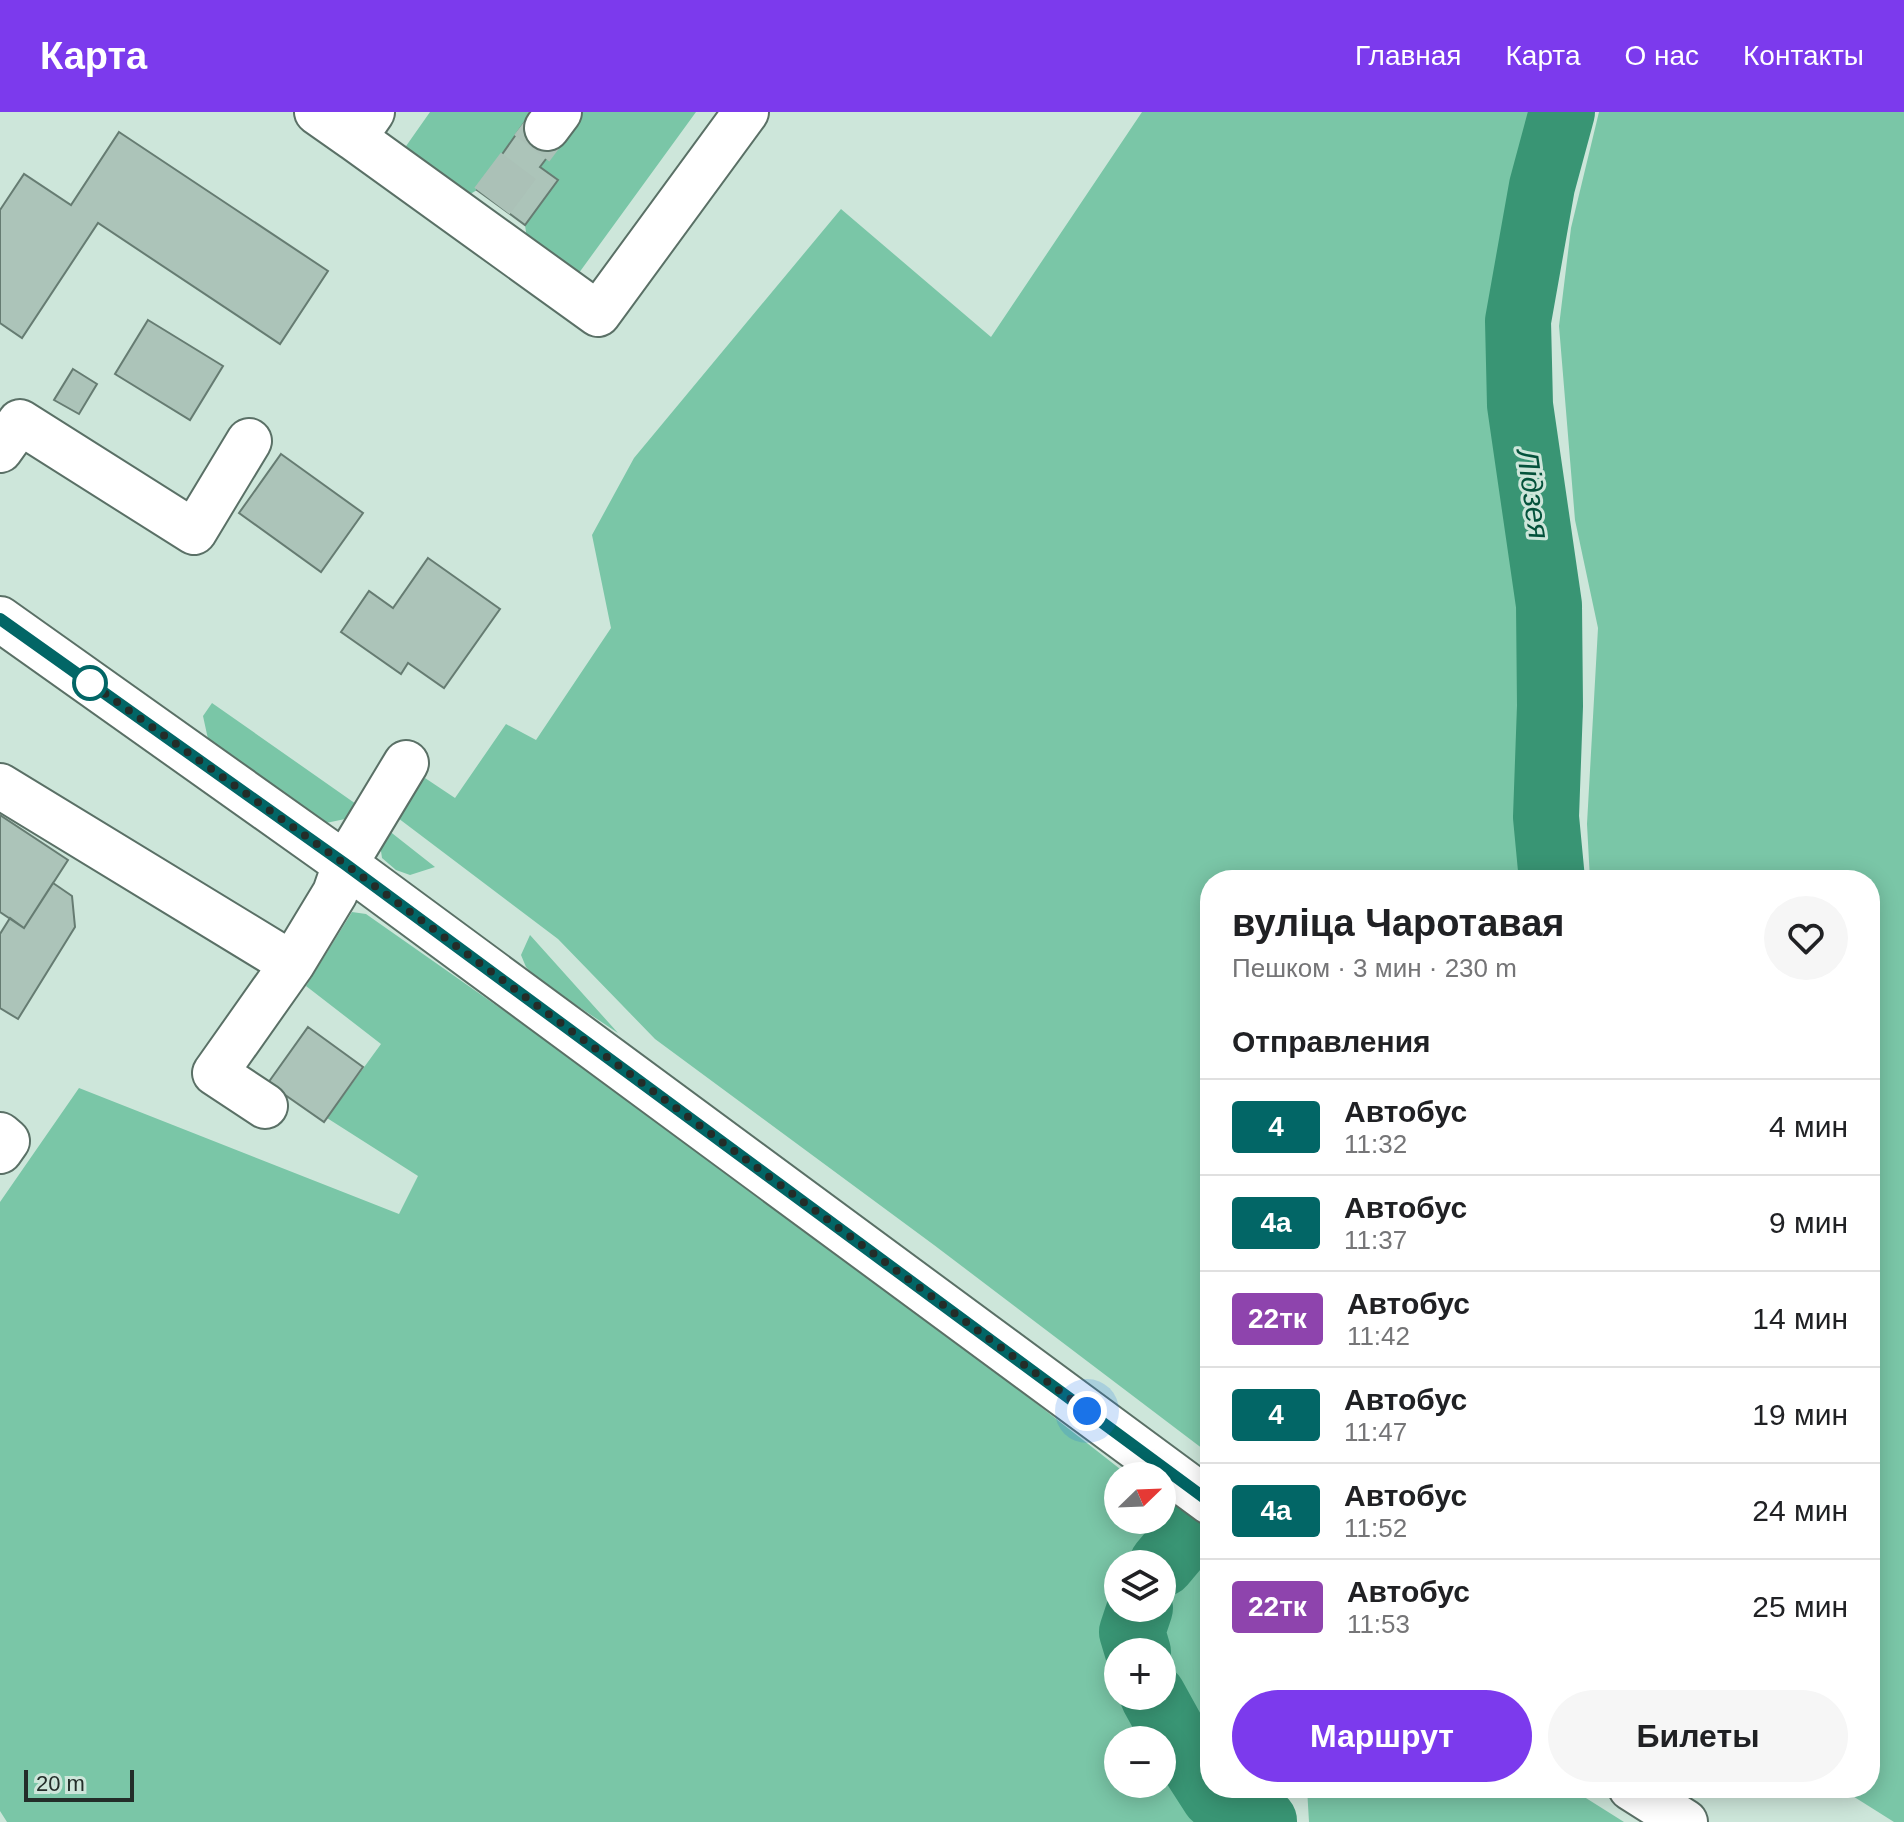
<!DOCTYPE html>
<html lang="ru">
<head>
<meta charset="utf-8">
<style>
  :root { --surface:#fff; --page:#f6f6f6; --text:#202124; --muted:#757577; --line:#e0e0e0; --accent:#7c3aed }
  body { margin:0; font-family:Helvetica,sans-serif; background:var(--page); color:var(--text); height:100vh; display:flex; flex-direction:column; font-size:30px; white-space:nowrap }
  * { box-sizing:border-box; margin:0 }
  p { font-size:26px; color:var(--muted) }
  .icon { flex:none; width:44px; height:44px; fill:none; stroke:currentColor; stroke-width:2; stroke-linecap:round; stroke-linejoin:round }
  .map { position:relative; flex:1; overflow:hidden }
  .side { position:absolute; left:1200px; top:758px; width:680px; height:928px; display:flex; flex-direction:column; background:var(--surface); border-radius:32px; box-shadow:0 4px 20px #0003 }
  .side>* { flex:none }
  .badge { padding:0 16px; border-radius:6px; font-size:28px; line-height:52px }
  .needle { width:52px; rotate:67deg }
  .fabs { position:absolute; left:1104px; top:1350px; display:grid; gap:16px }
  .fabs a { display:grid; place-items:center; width:72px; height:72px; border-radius:50%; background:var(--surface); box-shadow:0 4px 20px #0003; font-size:40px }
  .scale { position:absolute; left:24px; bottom:20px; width:110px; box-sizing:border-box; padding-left:8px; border:4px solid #232d29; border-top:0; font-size:22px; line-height:28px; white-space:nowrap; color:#232d29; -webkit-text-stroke:6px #cde6da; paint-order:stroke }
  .you { position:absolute; width:40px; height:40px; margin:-20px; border:6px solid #fff; border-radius:50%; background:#1a73e8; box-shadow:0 0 0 12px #1a73e833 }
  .map>.badge { position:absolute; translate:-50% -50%; box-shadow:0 0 0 4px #fff }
  h2 { padding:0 32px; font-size:30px; line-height:72px }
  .round { display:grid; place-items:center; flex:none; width:84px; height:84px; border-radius:42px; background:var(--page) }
  .head { display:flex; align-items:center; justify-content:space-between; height:136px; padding:0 32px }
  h1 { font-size:38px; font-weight:600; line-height:60px }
  .cta { display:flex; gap:16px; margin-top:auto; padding:16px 32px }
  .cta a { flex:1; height:92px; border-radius:48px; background:var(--accent); color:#fff; font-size:32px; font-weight:600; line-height:92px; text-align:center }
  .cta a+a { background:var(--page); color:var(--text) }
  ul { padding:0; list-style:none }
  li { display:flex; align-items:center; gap:24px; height:96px; padding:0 32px; border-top:2px solid var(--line) }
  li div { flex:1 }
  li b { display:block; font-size:30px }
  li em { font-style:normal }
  li .badge { min-width:88px; font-weight:700; text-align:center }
  header { display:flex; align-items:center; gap:48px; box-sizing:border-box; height:112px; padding:0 40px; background:var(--accent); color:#fff }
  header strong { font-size:38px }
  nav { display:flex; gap:44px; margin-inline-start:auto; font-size:28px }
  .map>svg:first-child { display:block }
  .green { fill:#7ac6a7 }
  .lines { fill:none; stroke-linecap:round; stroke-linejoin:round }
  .river { stroke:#399574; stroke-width:66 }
  .building { fill:#acc4b9; stroke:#667c72; stroke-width:2 }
  .minor-tunnel { stroke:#abc1b7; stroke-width:44; stroke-dasharray:44 22; stroke-linecap:butt }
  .minor-casing { stroke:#5a7066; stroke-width:48 }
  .minor { stroke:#fff; stroke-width:44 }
  .line-casing { stroke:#fff; stroke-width:18 }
  .line { stroke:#026666; stroke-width:12 }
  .walk { stroke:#232d29; stroke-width:8; stroke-dasharray:0 14.4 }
  .stop-dot { fill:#fff; stroke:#026666; stroke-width:4 }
  .labels { text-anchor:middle; stroke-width:6; stroke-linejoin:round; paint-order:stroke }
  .water-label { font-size:30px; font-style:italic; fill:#04523b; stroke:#cde6da }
</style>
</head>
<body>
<header>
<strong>Карта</strong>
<nav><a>Главная</a><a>Карта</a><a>О нас</a><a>Контакты</a></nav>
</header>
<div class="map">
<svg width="1904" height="1710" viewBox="0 0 1904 1710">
  <rect width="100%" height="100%" fill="#cde6da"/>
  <path class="green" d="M430,0H533L477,78L467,84L404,37Z
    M583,0H696L576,165L527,127L525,113L558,68L540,55Z
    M1142,0H1530L1507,108L1513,154L1509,234L1538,548L1547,615L1533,695L1537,768H1210V1340L1203,1337L934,1133L655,927L558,827L394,703L425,666L455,686L506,612L536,628L611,516L592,423L634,346L841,97L991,225Z
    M1599,0H1904V1710H1894L1840,1676H1870V768H1590L1587,712L1598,516L1575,408L1559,214L1571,116Z
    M212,591L356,692L345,707L326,711L208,627L203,604Z
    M388,718L435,755L410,763L396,758L382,746L380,732Z
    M352,800L366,802L651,1002L921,1201L1129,1364H1118V1408H1162V1389L1175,1399L1139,1434L1133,1452H1118L1119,1496L1110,1539L1118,1554V1584H1134L1156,1628H1118V1672H1162V1637L1208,1710H7L0,1699V1090L79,976L399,1102L418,1064L327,1006L381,932L306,874Z
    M530,823L618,921L537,867L526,855L521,843Z
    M1207,1424L1210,1426V1656L1162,1575V1540H1149L1143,1518L1152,1496H1162V1474Z
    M1224,1676H1255L1254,1695Z
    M1307,1676H1570L1624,1710H1309Z"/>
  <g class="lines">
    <path class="river" d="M1552,768L1546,705L1550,594L1549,493L1520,293L1518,209L1542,74L1562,0
      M1162,1452L1210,1395
      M1138,1540L1132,1520L1140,1496
      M1153,1584L1174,1622L1214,1684L1264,1709"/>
  </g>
  <path class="building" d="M529,4L561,27L540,55L558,68L525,113L477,78Z
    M119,20L328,159L280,232L98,111L22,226L0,211V98L24,62L71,93Z
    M148,208L223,254L190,308L115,262Z
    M73,257L97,272L79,302L54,288Z
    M281,342L363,401L321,460L239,401Z
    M428,446L500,497L444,576L408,551L401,562L341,520L369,479L393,496Z
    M0,703L68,748L24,816L0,800Z
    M53,771L72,784L75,815L18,907L0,896V822L10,806L24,816Z
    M308,915L363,955L324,1010L268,971Z"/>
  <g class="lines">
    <path class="minor-tunnel" d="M492,89L547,16"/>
    <g class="minor-casing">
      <path id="minor" d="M317,0L354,26L372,0
        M547,16L559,0
        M354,26L598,202L746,0
        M0,338L20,310L194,420L249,329
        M0,507L345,752L1210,1390
        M0,674L292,852L335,781L345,752L406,651
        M265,994L215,961L292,852
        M0,1023L7,1029L0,1039
        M1631,1676L1685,1710"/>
    </g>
    <use href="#minor" class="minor"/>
  </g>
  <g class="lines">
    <g class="line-casing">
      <path id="line" d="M0,507L345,752L1210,1390"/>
    </g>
    <use href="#line" class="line"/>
    <path class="walk" d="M90,571L86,568L345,752L1087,1299"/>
  </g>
  <circle class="stop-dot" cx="90" cy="571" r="16"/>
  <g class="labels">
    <g class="water-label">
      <text transform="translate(1533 382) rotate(82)" y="10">Лідзея</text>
    </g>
  </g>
</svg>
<div class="fabs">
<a><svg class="needle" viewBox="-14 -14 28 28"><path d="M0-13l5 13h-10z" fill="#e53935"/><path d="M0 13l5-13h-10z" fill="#757577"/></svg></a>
<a><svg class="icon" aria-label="layers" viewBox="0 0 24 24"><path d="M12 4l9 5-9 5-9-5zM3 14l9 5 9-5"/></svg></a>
<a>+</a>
<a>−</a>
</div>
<div class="scale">20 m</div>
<div class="you" style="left:1087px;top:1299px"></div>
<section class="side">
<div class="head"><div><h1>вуліца Чаротавая</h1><p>Пешком · 3 мин · 230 m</p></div><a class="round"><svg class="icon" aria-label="heart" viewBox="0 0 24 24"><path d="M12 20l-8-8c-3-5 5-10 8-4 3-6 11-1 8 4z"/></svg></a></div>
<h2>Отправления</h2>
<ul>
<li><span class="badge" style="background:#026666;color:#fff">4</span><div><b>Автобус</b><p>11:32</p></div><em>4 мин</em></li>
<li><span class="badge" style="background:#026666;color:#fff">4а</span><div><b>Автобус</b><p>11:37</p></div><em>9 мин</em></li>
<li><span class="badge" style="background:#8e44ad;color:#fff">22тк</span><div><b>Автобус</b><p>11:42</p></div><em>14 мин</em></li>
<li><span class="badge" style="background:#026666;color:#fff">4</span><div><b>Автобус</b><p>11:47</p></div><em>19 мин</em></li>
<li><span class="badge" style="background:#026666;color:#fff">4а</span><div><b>Автобус</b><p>11:52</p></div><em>24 мин</em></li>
<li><span class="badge" style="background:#8e44ad;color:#fff">22тк</span><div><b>Автобус</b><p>11:53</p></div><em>25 мин</em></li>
</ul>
<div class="cta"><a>Маршрут</a><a>Билеты</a></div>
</section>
</div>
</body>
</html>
